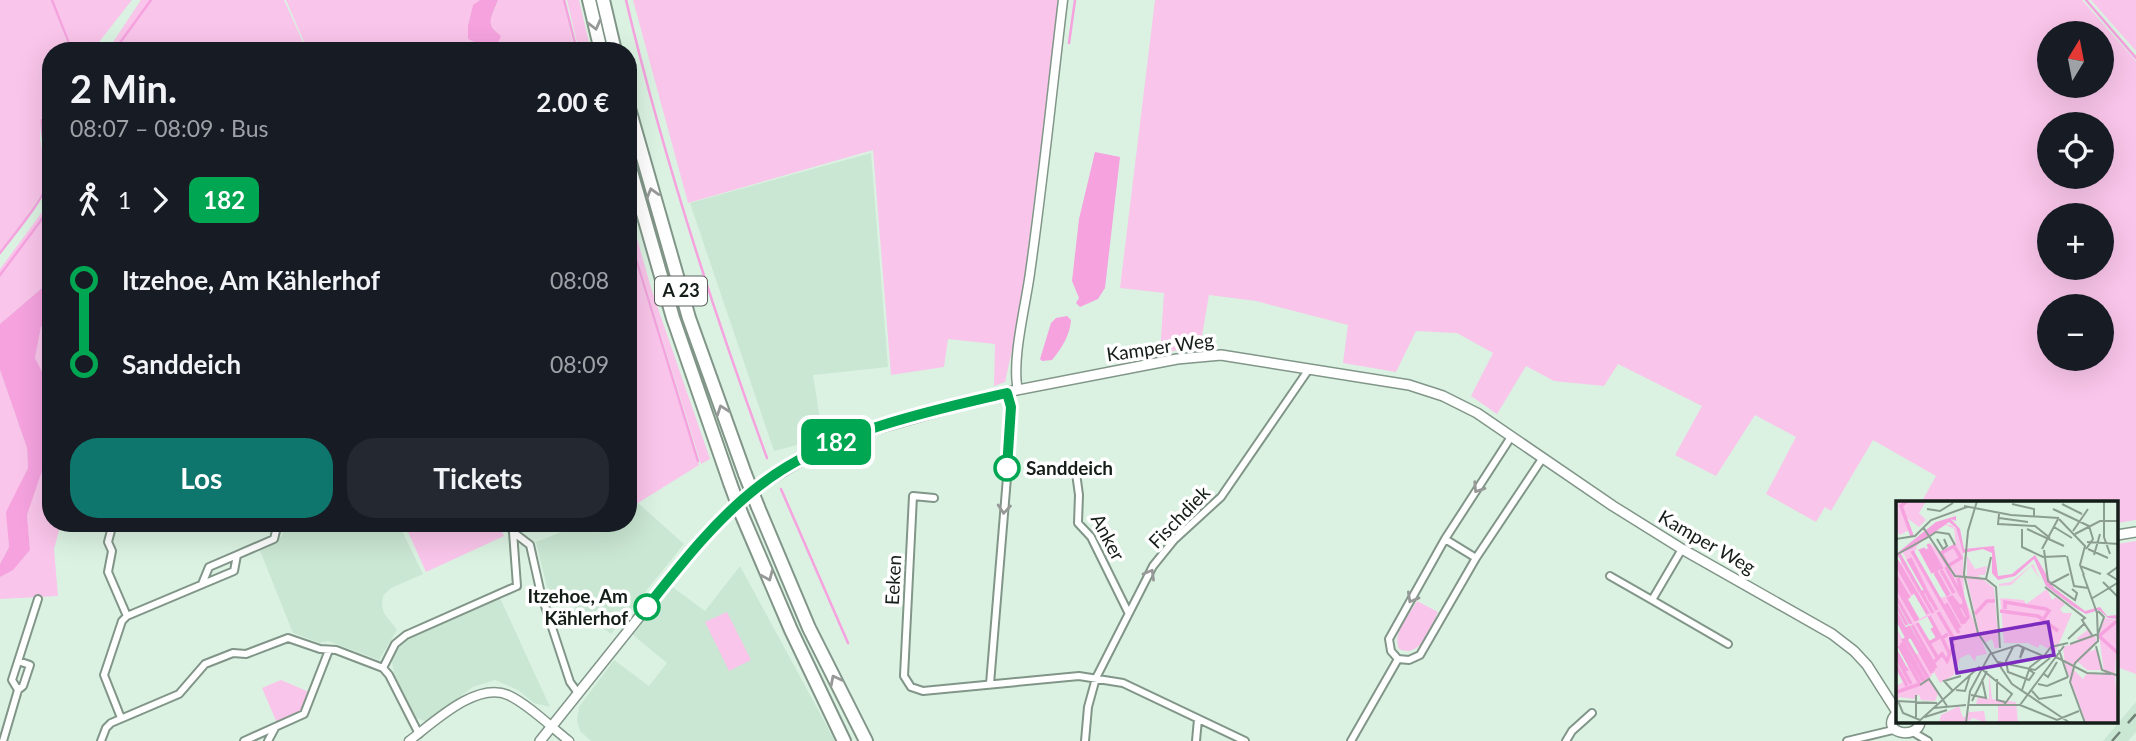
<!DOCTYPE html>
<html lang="de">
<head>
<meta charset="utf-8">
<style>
  :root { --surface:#171b24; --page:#242831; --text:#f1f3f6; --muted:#9ea1a6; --accent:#0f766e }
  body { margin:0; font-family:Lato,sans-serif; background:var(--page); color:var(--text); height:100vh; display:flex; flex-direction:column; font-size:26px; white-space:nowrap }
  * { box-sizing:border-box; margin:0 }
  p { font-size:23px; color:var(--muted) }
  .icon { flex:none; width:38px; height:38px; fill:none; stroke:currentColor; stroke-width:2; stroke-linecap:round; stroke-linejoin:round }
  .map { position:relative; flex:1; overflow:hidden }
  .side { position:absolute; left:42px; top:42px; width:595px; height:490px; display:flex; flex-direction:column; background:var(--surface); border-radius:28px; box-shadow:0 7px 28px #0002 }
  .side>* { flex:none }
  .badge { padding:0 14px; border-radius:10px; font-size:24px; line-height:46px }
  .needle { width:46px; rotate:10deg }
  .controls { position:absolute; left:2037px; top:21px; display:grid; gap:14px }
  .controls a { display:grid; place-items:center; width:77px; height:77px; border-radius:50%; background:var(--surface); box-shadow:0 7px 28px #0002; font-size:35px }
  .map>.badge { position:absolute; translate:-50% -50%; box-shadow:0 0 0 4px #fff }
  .legs { display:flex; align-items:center; gap:10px; height:77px; padding:0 28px; font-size:23px }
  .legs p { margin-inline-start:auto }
  .head { display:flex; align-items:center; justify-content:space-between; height:119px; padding:0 28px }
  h1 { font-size:38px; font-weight:700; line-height:52px }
  .cta { display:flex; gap:14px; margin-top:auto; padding:14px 28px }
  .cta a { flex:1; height:80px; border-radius:28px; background:var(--accent); color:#fff; font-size:28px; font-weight:700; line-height:80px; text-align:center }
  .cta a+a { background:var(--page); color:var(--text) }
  ul { padding:0 28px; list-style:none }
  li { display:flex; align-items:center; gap:24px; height:84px; font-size:26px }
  li i { display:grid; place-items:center; width:10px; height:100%; margin:0 9px; background:currentColor }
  li i::after { content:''; width:18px; height:18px; margin:-9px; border:5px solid; border-radius:50%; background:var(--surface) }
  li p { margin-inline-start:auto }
  li:first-child i { background:linear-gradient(#0000 50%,currentColor 0) }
  li:last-child i { background:linear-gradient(currentColor 50%,#0000 0) }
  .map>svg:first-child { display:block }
  .built { fill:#cae7d3 }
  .green { fill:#f9c5ea; fill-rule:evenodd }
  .water { fill:#f5a2df }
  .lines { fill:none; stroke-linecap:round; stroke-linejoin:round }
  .stream { stroke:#f5a2df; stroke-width:2.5 }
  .minor-casing { stroke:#819688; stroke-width:10 }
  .tertiary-casing { stroke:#819688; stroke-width:11 }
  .secondary-casing { stroke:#819688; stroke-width:12 }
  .motorway-casing { stroke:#819688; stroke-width:16 }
  .minor { stroke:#fff; stroke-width:6 }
  .tertiary { stroke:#fff; stroke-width:8 }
  .secondary { stroke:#fff; stroke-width:9 }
  .motorway { stroke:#fff; stroke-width:12 }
  .rail { stroke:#728177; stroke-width:2.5; stroke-dasharray:12 12; stroke-linecap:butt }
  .motorway-bridge-casing { stroke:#819688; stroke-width:16; stroke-linecap:butt }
  .motorway-bridge { stroke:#fff; stroke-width:12 }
  .oneway { stroke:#969997 }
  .line-1-casing { stroke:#fff; stroke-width:16 }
  .line-1 { stroke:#00a651; stroke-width:10 }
  .stop-1-dot { fill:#fff; stroke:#00a651; stroke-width:3.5 }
  .labels { text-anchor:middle; stroke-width:7; stroke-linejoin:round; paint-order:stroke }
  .shield { fill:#fff; stroke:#5b615d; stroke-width:2 }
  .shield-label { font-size:18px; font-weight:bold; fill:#151d18 }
  .street-label { font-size:19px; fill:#151d18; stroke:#fff }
  .stop-label { font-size:19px; font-weight:bold; fill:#151d18; stroke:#fff; text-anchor:start }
  .inset-river { fill:none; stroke:#f5a2df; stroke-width:3.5 }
  .inset-road { fill:none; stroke:#8c9d91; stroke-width:2 }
  .view { fill:#7b2cbf; fill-opacity:0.15; stroke:#7b2cbf; stroke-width:3.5 }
  .inset-edge { fill:none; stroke:#151d18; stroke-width:3.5 }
</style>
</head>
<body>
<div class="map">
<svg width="2136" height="741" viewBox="0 0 2136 741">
  <rect width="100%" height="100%" fill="#dbf2e2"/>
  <path class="built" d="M871,153L888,367L813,375L823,438L774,451L690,203Z
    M638,503L684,544L611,634L547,587L536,542L584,523H628V507Z
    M286,523H398L423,574L391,588L383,596L382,606L384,613L397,630L379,660L328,641L320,643L293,633L259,548L276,541L282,536Z
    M740,566L835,741H591L580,731L577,720L579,707L614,660L649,686L667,663L633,635L671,586L705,611Z
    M499,596L550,707L534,703L518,690L495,680L473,687L425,721L416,718L395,677L392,662L399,645L407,638Z
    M2136,702V732L2128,741H2103Z"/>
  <path class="green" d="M0,0H51L70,51H51V106L41,119L40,138L47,182L44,190L24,220L0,251Z
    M53,0H132L92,51H73Z
    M141,0H284L307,51H107Z
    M286,0H480L473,6L468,24V39L476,43L485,51H308Z
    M498,0H563L575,51H488L496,48L499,36C483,18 494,17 498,0Z
    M567,0H579L591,51H579Z
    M633,0H1059L1020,314L1005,382L994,386L995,344L948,339L944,367L891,375L873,150L688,203Z
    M1155,0H2082L2136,61V520L2117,523V503H1921L1936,476L1873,440L1831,511L1825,507L1816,522L1766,494L1796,437L1755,415L1716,476L1675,455L1702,406L1618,364L1604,386L1554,381L1526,366L1497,414L1471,396L1493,353L1457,333L1416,331L1396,372L1343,363L1348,325L1256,301L1209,295L1200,347L1160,353L1164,293L1120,288ZM2049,33H2102V86H2049ZM2049,124H2102V177H2049ZM2049,215H2102V268H2049ZM2049,306H2102V359H2049Z
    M2091,0H2136V51Z
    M51,200L49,282L0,324V269Z
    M628,206L651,288L710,459L701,464L628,229Z
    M628,239L699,465L638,503L628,507Z
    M51,319V389L35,358L41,327Z
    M0,370L27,448L28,468L7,512L9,547L0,564Z
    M51,467V523H61L54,549L58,596L0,599V577L13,569L30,550L27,515L42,470Z
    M404,523H498L504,536L426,572Z
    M2136,541V674L2117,667V544Z
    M1417,601L1438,612C1430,628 1421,659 1399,649C1392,633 1409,615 1417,601Z
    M727,612L751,660L729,671L705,622Z
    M281,680L309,692L301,711L277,723L262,688Z"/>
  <path class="water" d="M480,0H498C493,16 483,23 501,36L496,48L485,51L476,43L468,39V25L473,5Z
    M1095,152L1120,157L1105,288L1098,299L1080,307L1076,303L1079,298L1072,281L1079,219Z
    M51,277V319L41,327L35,358L51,389V467L42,471L27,515L30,550L13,570L0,577V564L9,547L6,512L28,468L27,448L0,370V324L49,282Z
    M1067,316L1071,320C1070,335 1062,348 1052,360L1042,361L1040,359L1051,323L1056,318Z"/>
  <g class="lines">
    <path class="stream" d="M52,0L72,51
      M564,0L577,51
      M626,0C663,156 712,308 767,458
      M2086,0L2136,58
      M1069,43L1075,0
      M114,51L151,0
      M628,233L698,461
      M0,253C11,238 47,196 48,180C48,160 41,140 42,120
      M0,275L51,207
      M781,489L848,643"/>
    <g class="minor-casing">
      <path id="minor" d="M1511,437L1445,539L1389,639L1391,651L1398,659L1409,660L1420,655L1476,558L1542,459
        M1076,473L1079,495L1078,523L1091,537L1128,612
        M934,498L913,496L904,676L911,687L923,691L1079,676L1123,683L1245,741
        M113,523L108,542L112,551L108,572L127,616
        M509,523L513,532L530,545L541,594L570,682L578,693
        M1445,539L1476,558
        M1682,549L1652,600L1728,644
        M1610,576L1652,600
        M202,584L209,567L237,555
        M127,616L234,571L237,555L274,539L277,527
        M383,668L395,644L406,635L517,586L513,532
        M990,684L1011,429V407L1007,392
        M18,690L23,686L30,665L18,661
        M121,718L104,675L122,621L127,616
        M1916,734L1928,741
        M3,741L18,690L12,680L38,599
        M101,741L106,728L111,723L179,694L205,664L233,653L246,654L288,638L320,649L336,650L383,668L389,675L419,734
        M244,741L304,714L329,650
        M268,741L275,728
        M1085,741L1088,707L1096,678L1153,566L1174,540L1221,497L1309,369
        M1196,741L1198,719
        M1351,741L1398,659
        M1566,741L1572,731L1592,713
        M1847,741L1893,730"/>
    </g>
    <g class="tertiary-casing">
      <path id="tertiary" d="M1018,390C1011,361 1026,304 1030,273C1043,182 1052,91 1063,0
        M409,741C433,723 476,681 508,695C528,704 551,727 569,741"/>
    </g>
    <g class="secondary-casing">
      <path id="secondary" d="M2117,535L2136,532
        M1898,712C1876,733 1918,741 1920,722
        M540,741L688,556L737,505L761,485L807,457L855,435L1007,392L1177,359L1221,355L1409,385L1443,396L1477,413L1613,506L1682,549L1832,634L1854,651L1867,665L1897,712"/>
    </g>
    <g class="motorway-casing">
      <path id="motorway" d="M589,0L601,51
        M603,0L615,51
        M628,105L689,318L745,474
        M628,161L673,318L730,483
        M758,507L809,628L866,741
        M741,513L791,630L844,741"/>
    </g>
    <use href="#minor" class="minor"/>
    <use href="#tertiary" class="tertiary"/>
    <use href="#secondary" class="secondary"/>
    <use href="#motorway" class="motorway"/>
    <path class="rail" d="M2112,741L2136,714"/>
    <g class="motorway-bridge-casing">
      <path id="motorway-bridge" d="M745,474L758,507
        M730,483L741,513"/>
    </g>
    <use href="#motorway-bridge" class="motorway-bridge"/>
  </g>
  <defs><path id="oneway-chevron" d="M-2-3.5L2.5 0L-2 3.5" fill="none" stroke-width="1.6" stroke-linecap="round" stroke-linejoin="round" transform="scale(1.75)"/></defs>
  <g class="oneway">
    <use href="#oneway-chevron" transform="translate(595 25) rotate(76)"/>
    <use href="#oneway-chevron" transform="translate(652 193) rotate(-106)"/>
    <use href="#oneway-chevron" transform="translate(722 410) rotate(-110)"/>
    <use href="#oneway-chevron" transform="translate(1478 488) rotate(123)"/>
    <use href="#oneway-chevron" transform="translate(1004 509) rotate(95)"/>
    <use href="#oneway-chevron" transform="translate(1150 574) rotate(-60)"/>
    <use href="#oneway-chevron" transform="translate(768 576) rotate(67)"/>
    <use href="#oneway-chevron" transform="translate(1412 598) rotate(119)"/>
    <use href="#oneway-chevron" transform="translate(835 680) rotate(-117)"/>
  </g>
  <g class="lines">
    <g class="line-1-casing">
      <path id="line-1" d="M647,607C681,564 716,519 759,486C826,433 925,412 1007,393L1011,407L1007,468"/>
    </g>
    <use href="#line-1" class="line-1"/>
  </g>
  <g class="stop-1-dot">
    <circle cx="1007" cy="468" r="12"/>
    <circle cx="647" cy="607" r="12"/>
  </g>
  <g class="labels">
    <rect class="shield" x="655" y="276.5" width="52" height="29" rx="5"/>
    <g class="shield-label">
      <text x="681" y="297">A 23</text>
    </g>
    <g class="street-label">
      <text transform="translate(1160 347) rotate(-8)" y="7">Kamper Weg</text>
      <text transform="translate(1179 517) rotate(-46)" y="7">Fischdiek</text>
      <text transform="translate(1108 537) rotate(62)" y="7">Anker</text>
      <text transform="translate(1707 542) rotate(30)" y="7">Kamper Weg</text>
      <text transform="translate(893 580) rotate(-87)" y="7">Eeken</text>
    </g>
    <g class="stop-label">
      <text x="1026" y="475">Sanddeich</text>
      <text x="628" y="603" text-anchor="end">Itzehoe, Am<tspan x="628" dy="22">Kählerhof</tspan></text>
    </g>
  </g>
  <g transform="translate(1896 501)">
    <rect width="222" height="222" fill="#dbf2e2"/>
    <path d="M0,0H30L23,12L30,19L23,26L11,17L17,33L13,29L4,34L0,29ZM49,23L55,24L60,28L67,52L68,95L91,153L80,155L79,161L73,153L64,157L58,174L44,182L38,171L33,178L42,193L39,200L25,199L23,193L18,198L3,196L0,209V185L7,181L12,186L4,172L13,164L3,146L0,147V126L16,156L24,151L10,126L26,150L29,148L0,96V59L4,64L6,57L25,91L28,89L7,52L0,53L32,34L20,46L22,50L30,49L34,42L45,52L60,44L58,28L50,24L39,29ZM20,48L25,50L51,95L43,97L18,53ZM19,92L32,113L22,119L11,100ZM33,115L42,137L33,142L21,121ZM71,55L79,68L91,65L89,74H82L98,87L103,146L99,148L96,138L88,142L83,131L71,78ZM137,63L144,78L135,65L115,84L103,85L104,97L128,99L130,103L151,88L156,99L160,96L169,103L164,108L167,112H176L159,152L144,143L142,147L132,142H108L103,83L115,81ZM208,117L222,119L219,174L222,222H190L169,164L167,146L182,141L181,137L193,128L201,139L194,151L200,148L206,169H191L182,161L176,167L187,178L191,172L205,174L208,172L203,134ZM93,172L96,198L120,201L122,222H102V204L80,203L82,196L93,198ZM63,205L67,217L73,211L88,210L90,222L77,217L70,222H43L45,214Z" fill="#f9c5ea" fill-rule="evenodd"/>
    <path d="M60,15V20L55,18L64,28L68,48L98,45L102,75L116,73L139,54L158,87L189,110L204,106L211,115L222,114V118L212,117L203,109L190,113L178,106L150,85L138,58L119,75L102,79L96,72V52L87,48L67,52L60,27L53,21L15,48L0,53L40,21Z" fill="#f5a2df"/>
    <path class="inset-river" d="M11,0L5,5L16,35M32,43L46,68M58,45L65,57L52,65L45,52ZM27,47L53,94M24,48L37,72M31,48L43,69M16,50L63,132M3,53L24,90M14,57L35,100M12,58L41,109M1,60L32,113M0,63L17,93M50,66L66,96M45,69L58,92M39,72L52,95M0,75L13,97M62,77L72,116M0,81L22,119M0,85L20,120M29,91H25L37,112M0,96L15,123M52,96L67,123M65,103L72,116L69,120L55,95L65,107M0,104L11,124M48,106L51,104L64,127M109,108V101L150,108L153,110L148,117M104,110L142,115L162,130M42,111L59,140M0,112L13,136L6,140M79,113L91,100H99M33,115L45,137M0,116L11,137M221,120L203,135L223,153M21,122L41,156M16,124L40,167M12,125L38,170M10,126L36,172M52,133L46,137L54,154M10,139L32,177M7,141L29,180M5,142L27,180M33,142L42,137L36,127M0,150L11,170M0,156L15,183M38,161L46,153L51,160L58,143M0,164L11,185M1,191L24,183L3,145"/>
    <path class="inset-road" d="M81,0L72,30L68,73L82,132L116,183L174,222M208,0V36L214,53M116,3L138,8V16M166,3L186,13M68,5L115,14L163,17M31,8L44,10L57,2M157,8L193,25L197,38L190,48M103,13L102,23L139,25L154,37M103,17L132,21M163,18L189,45L184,64L188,74M27,26L59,75L90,78L100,86L104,147M158,26L176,37M126,28V46L147,56L170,55M131,28L168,45M177,30L192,8M179,33L204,20H223M34,35L40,31L53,33L59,44M0,38L19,35L35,19L71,6M41,38L47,48L51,45L48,38M191,41L223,43M146,48L162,18M192,48L212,57M148,49L152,80L179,99L181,92L176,88M0,54L34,35M198,54L204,33M171,55L178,85L192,87M184,65L205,73M223,65L212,73L223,80M187,73L201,112L202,140L179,162L174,181L189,222M90,78L95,56M207,81L223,97M154,83L173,73M149,86L189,117L186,119L196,134M195,98L223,81M202,110L208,116L202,133M172,138L188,123M174,143L202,133M200,145L206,169L223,175M117,146L110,160L112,171L133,179L138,172L133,169M127,146L124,157L128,148M163,149L172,176M148,155L155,146L172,142M160,156L191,172L215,173M102,161L139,169L154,157M148,173L152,176L161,161M101,178V199L109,201M142,183L151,185L172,176M24,184L33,178L51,205M60,189L69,190L74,174M126,189L134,166L147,156M57,190L48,180L65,175M136,190L143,198L166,194M20,194V219M75,194L90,197L86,178M0,200L41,202M2,200L7,212L24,219M76,200L91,170M72,204H124L161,219L183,210M124,204L168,145M38,207L70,204M29,216L51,209M21,222L83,166L116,193L108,204M70,222L74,190L94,153L122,144L147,155"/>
    <path class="view" d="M152,121L158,154L61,172L55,138Z"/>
    <rect width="222" height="222" class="inset-edge"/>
  </g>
</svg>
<div class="controls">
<a><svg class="needle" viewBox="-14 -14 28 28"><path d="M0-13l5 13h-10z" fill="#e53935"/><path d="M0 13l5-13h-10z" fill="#9ea1a6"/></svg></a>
<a><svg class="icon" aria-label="locate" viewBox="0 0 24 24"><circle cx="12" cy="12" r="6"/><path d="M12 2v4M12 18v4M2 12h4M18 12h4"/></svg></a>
<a>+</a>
<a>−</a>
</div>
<b class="badge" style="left:836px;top:442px;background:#00a651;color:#fff">182</b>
<section class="side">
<div class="head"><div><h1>2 Min.</h1><p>08:07 – 08:09 · Bus</p></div><b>2.00 €</b></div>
<div class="legs"><svg class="icon" aria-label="walk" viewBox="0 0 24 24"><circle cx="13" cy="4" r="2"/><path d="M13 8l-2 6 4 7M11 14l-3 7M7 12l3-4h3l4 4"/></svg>1<svg class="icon" aria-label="forward" viewBox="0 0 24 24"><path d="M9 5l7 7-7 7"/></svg><b class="badge" style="background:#00a651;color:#fff">182</b></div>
<ul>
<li><i style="color:#00a651"></i><b>Itzehoe, Am Kählerhof</b><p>08:08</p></li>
<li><i style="color:#00a651"></i><b>Sanddeich</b><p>08:09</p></li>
</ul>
<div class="cta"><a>Los</a><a>Tickets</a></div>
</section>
</div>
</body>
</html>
